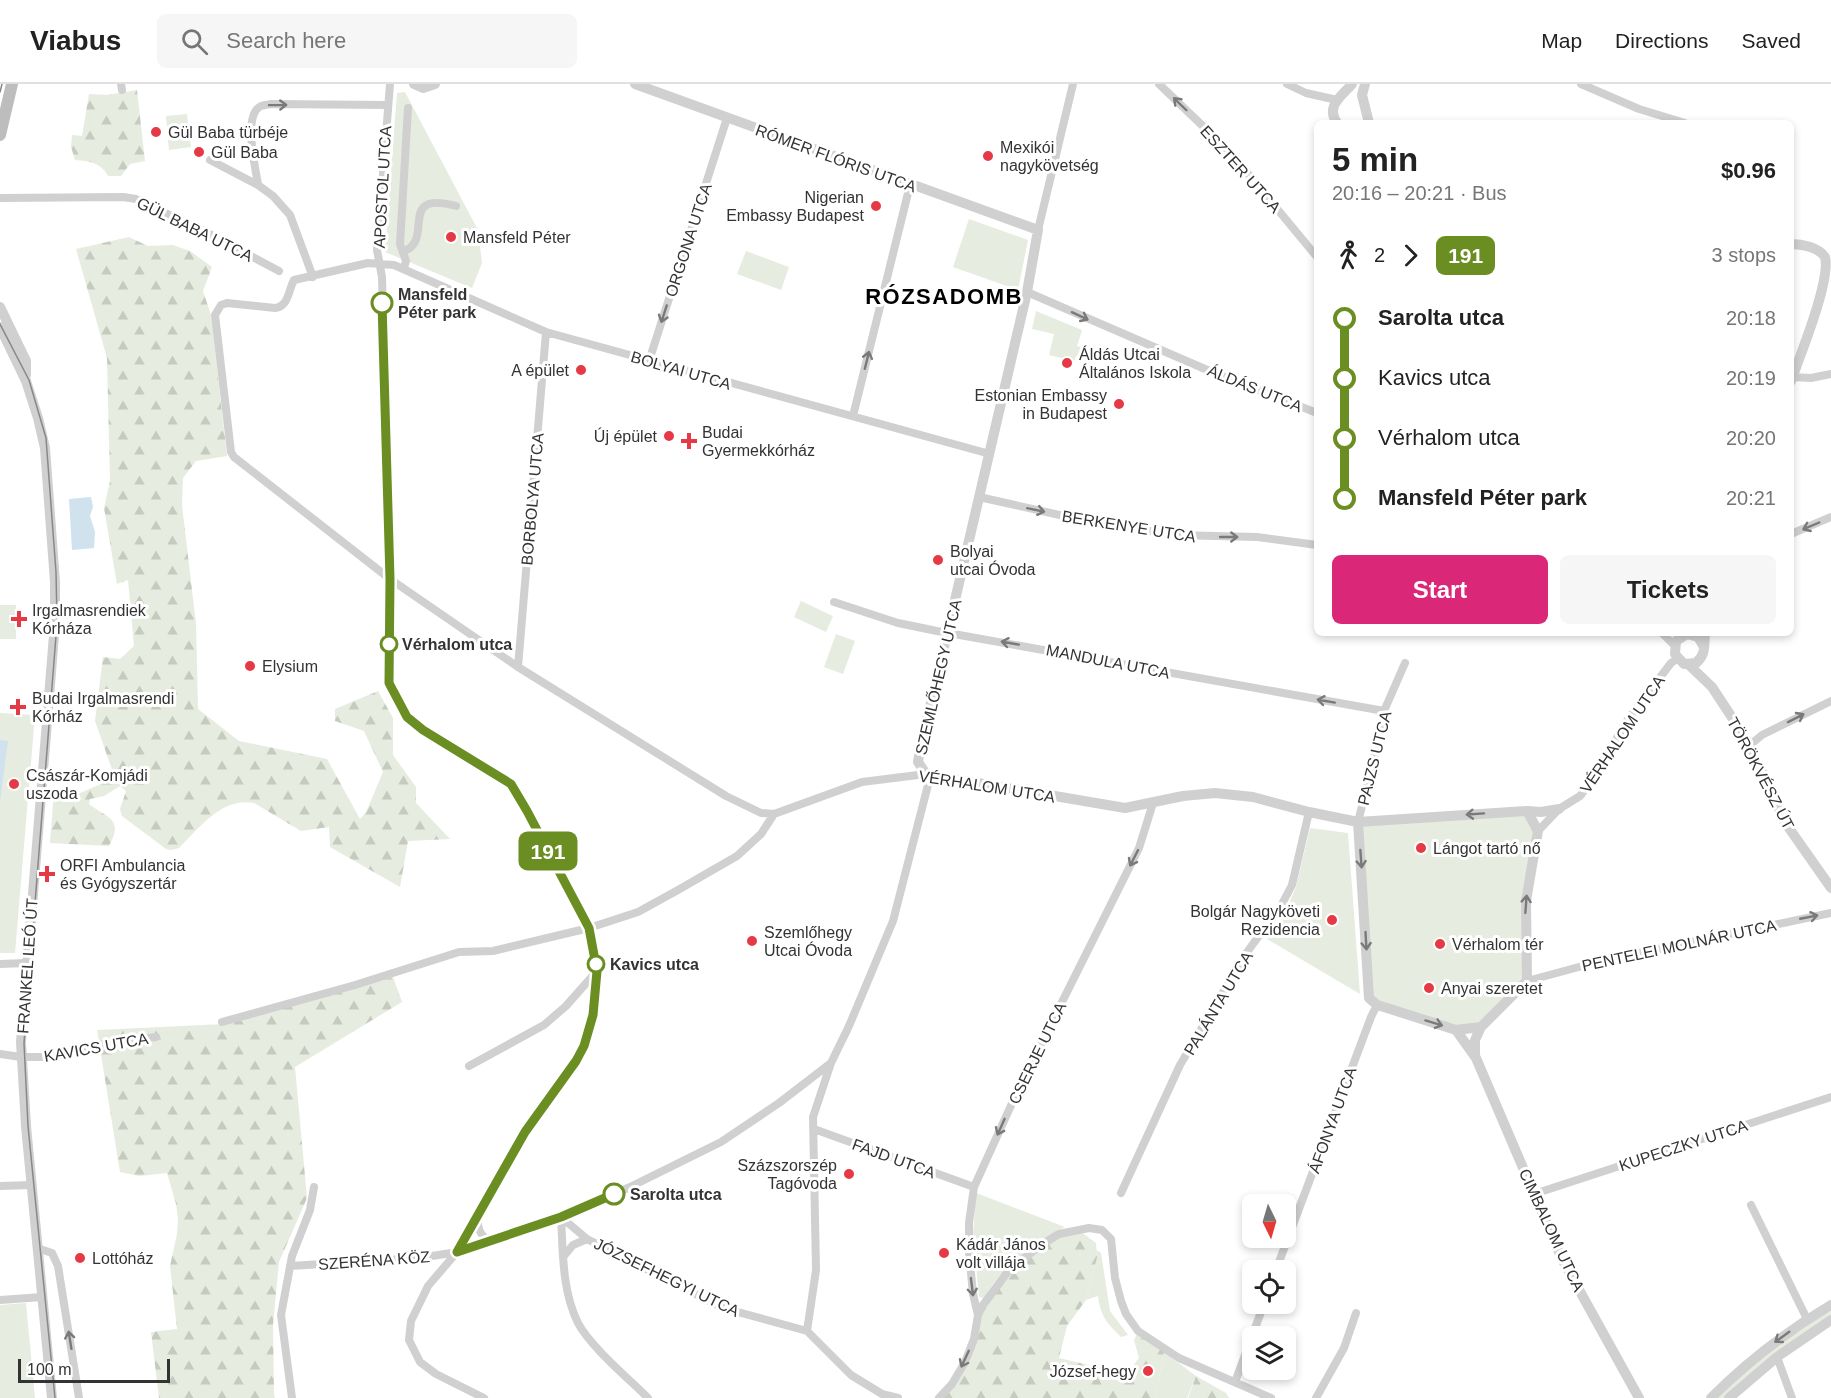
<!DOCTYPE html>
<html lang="en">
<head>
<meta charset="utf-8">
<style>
  :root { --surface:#fff; --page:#f6f6f6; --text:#222; --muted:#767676; --line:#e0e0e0; --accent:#db2777 }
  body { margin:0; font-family:Helvetica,sans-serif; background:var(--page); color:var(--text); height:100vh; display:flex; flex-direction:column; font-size:22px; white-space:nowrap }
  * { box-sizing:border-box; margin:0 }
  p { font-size:20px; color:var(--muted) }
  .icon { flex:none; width:33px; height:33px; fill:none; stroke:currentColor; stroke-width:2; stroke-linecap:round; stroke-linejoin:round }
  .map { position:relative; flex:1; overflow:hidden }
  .sheet { position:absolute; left:1314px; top:36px; width:480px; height:516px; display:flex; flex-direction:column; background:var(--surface); border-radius:9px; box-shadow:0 3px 9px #0003 }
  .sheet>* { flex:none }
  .badge { padding:0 12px; border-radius:9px; font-size:21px; line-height:39px }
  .needle { width:39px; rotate:175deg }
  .tools { position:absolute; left:1242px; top:1110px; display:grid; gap:12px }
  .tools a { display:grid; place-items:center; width:54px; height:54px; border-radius:9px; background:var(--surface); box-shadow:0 3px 9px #0003; font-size:30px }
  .scale { position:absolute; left:18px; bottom:15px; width:152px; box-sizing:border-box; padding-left:6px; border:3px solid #333; border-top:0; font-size:16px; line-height:21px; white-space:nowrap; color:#333; -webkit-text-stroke:4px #fff; paint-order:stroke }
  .map>.badge { position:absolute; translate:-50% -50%; box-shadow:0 0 0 3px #fff }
  .legs { display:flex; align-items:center; gap:9px; height:66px; padding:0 18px; font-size:20px }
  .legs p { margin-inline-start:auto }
  .summary { display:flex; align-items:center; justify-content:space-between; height:102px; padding:0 18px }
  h1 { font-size:33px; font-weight:700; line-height:45px }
  .button { display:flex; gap:12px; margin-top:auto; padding:12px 18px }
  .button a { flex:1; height:69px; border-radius:9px; background:var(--accent); color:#fff; font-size:24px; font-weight:700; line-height:69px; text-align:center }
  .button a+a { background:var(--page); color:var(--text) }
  ul { padding:0 18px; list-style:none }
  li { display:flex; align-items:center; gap:21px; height:60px; font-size:22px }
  li i { display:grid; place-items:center; width:9px; height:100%; margin:0 8px; background:currentColor }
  li i::after { content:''; width:15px; height:15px; margin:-8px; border:4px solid; border-radius:50%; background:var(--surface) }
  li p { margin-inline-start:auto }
  li:first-child i { background:linear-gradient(#0000 50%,currentColor 0) }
  li:last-child i { background:linear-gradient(currentColor 50%,#0000 0) }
  header { display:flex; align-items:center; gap:36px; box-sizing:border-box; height:84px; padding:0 30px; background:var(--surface); border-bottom:2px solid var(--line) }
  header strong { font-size:28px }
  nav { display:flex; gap:33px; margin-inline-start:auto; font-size:21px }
  .search { width:420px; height:54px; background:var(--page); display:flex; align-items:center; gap:15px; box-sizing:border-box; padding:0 21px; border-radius:9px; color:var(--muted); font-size:22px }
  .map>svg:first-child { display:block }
  .green { fill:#e6ecdf }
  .forest { fill:url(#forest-firs) }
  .water { fill:#cfe2ee }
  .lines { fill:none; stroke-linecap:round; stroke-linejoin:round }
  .minor { stroke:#d0d0d0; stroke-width:8 }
  .tertiary { stroke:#d0d0d0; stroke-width:10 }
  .secondary { stroke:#bdbdbd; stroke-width:12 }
  .tram { stroke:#888; stroke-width:1.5 }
  .oneway { stroke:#7a7a7a }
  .line-1-casing { stroke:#fff; stroke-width:14 }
  .line-1 { stroke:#6b8e23; stroke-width:9 }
  .poi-dot { fill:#e63946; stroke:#fff; stroke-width:2 }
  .stop-1-dot { fill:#fff; stroke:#6b8e23; stroke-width:3 }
  .labels { text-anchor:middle; stroke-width:6; stroke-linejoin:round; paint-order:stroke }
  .poi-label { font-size:16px; fill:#333; stroke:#fff; text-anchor:start }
  .street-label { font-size:16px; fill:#333; stroke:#fff }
  .stop-label { font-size:16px; font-weight:bold; fill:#333; stroke:#fff; text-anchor:start }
  .district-label { font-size:22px; font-weight:bold; letter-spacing:1.5px; fill:#000; stroke:#fff }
</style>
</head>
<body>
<header>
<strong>Viabus</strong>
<div class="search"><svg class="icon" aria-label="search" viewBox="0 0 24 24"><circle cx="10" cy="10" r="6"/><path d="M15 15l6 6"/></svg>Search here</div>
<nav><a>Map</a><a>Directions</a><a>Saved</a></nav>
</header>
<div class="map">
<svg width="1831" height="1314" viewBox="0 0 1831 1314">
  <defs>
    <pattern id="forest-firs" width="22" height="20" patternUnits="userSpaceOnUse" patternTransform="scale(1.5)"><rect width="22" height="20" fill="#e6ecdf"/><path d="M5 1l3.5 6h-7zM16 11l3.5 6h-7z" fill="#c6cbc0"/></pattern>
  </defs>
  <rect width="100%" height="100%" fill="#fff"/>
  <path class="green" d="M405,8L478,146L482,179L472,204L385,168L397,9Z
    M187,30L191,63L169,66L168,56L174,52V46L170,42L167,43L166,32Z
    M969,135L1028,156L1018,206L953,183Z
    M746,167L789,183L781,206L737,190Z
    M1036,227L1082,246L1077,262L1088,266L1086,274L1076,272L1074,277L1049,271L1054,250L1032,245Z
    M801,517L833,532L826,548L794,533Z
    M0,521H16V555H0Z
    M836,550L855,557L843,590L824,583Z
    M0,629L35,631L15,869H0Z
    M1527,727L1534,737L1529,789L1527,897L1489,938L1456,946L1369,914L1358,738Z
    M1310,744L1348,749L1360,910L1267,855L1287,824L1296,803Z
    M976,1109L1065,1143C1031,1163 1004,1179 984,1214L979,1213L973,1151Z
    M1096,1166L1101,1169L1110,1227L1128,1251L1121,1253C1106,1238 1101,1233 1098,1212L1086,1216L1097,1174Z
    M26,1219L35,1314H0V1221Z
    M1831,1227V1232L1724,1314H1717C1751,1280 1789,1251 1831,1227Z
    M1164,1268L1196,1292L1187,1314H1155Z"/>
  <path class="forest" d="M137,6L145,77L130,80L121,92H108C101,79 90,77 75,76L71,63L72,51L82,52L89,10L107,11Z
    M129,153L148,162L173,161L190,167L212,183L203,207L211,231L227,372L196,377L183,394L182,421L196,540L198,625L239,657L327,675L360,735L366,728L383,688L364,647L335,637V625L378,607L393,634V671L416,703V719L450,755L408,757L400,803L330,763L329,743L301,747L254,719C222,713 200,743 179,764L171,766L166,765L122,732L120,725L126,707L120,702L104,712L90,715L89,720C108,735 124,734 109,762L50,759L54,707L73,712L115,694L95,637L103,573L120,575L134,562L128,496L117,500L104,424L110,397L107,274L76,165Z
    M393,893L402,918L295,983L307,1114L279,1178L273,1241L274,1309L275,1314H159L151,1248L177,1245L170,1182L177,1150L178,1134L176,1120L167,1089L139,1092L120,1088L97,946L225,940Z
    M1077,1145L1096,1159L1097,1174L1086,1216L1067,1242L1059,1274L1127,1290L1139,1274L1134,1256L1137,1250L1164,1268L1155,1314H939L965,1278L978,1231L993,1207L1041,1161Z
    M1196,1292L1226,1309L1229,1314H1188Z"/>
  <path class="water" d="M91,413L93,423L90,432L95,448L94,464L72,466L69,415Z
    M0,656L8,657L0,718Z"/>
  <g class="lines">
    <path class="minor" d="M121,0L122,6
      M390,0L377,166L382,193L390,495L389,599L407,633L423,646L511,700L527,727L589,844L597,887L593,931L584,962L576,977L532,1037L457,1168L428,1202L411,1237L409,1256L420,1278L436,1290L484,1314
      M1159,0L1231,69L1317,173
      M1287,0L1306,9L1337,16
      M1581,0L1639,25L1685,39
      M210,76L258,101L273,112L290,131L313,193
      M258,101C256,85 242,31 261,22C263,21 267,21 270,20L388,21
      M0,114L123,113L136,115L204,147L279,187
      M1038,146L1073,0
      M404,167C435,156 396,106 456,122
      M404,184L406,177L400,160L408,24
      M1027,208L1205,285L1317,329
      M649,277L727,34
      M1792,293L1811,294L1831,290
      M853,332L910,101
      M979,413L1073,434L1174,451L1257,453L1317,461
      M1791,450L1831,433
      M834,518L898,539L937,547L1384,627
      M1662,549L1674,561
      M518,583L546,248
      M1750,661L1762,651L1831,617
      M1358,738L1378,658L1384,627L1405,579
      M1538,747L1559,725L1580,712L1597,689L1626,638L1671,579L1677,575
      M0,880L26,879
      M1527,897L1601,877L1831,829
      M222,938L355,901L459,868L493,867L589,844L638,828L678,806L737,772L761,750L774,730
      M0,970L21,973H50L98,961L156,953
      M469,982L544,941L566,922L597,887
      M814,1045L974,1103
      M0,1102L31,1101
      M1121,1109L1180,981L1245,871L1282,820L1292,801L1309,728
      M1534,1110L1831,1013
      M1751,1121L1807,1235
      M477,1133C478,1144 479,1151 490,1157
      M561,1133L587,1155L723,1224L807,1247L851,1291L882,1310L898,1314
      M561,1133C563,1168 562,1207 578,1239C590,1262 628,1294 648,1314
      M37,1160L40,1165L52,1169L58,1182L79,1314
      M563,1173L573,1161L587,1155
      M290,1182L420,1174L457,1168L561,1133L630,1103L721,1058L779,1019L831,979
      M1276,1186L1371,933L1377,921
      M0,1216L42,1213
      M978,1231L973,1210L969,1168V1139L974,1103L1019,1004L1139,764L1153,719
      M807,1247L816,1186L813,1033L831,979L849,942L893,837L928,701L926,690L862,698L774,730L761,729L726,712L518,583L390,495L234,373L231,368L215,231L221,221L227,219L275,224C289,222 288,207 294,196L368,179L394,181L546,248L990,370
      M1777,1273L1792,1314
      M1235,1298L1264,1220
      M292,1314L281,1231L292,1172L310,1126L314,1103
      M939,1314L952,1300L965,1278L974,1255L978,1231L983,1221L1009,1186L1041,1161L1059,1150L1089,1144L1102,1146L1111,1155L1115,1194L1121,1217L1126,1230L1138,1247L1179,1274L1271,1314
      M1316,1314L1344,1264L1356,1229"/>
    <path class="tertiary" d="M414,0L423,4L435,0
      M635,0L1038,146L1027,208L920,666L918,678L926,690L1125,724L1183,712L1215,709L1253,713L1309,728L1358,738L1527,727L1541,728L1559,725
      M1365,0L1362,11L1369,39
      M1337,39C1325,22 1342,12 1352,0
      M1791,160C1802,160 1818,163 1825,173C1831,196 1800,272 1791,297
      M0,223L26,277V291
      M0,243L26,297L38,334L45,364L55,498V539L21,958L26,1042L52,1314
      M1704,563L1698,553L1687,550L1676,557L1675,570L1684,580L1696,579C1706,571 1704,561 1705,549
      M1689,581L1712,603L1750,661L1784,737L1831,804
      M1358,738L1369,914L1377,921L1387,924L1456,946L1481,943
      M1456,946L1476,974L1562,1175L1639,1314
      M1475,972V956L1481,943L1527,897L1526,817L1538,747L1527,727
      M1711,1314C1747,1278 1787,1247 1831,1221
      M1729,1314L1777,1273L1831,1236"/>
    <path class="secondary" d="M0,51L12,0"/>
    <path class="tram" d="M0,8L2,0
      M0,240L29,296L46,354L56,488L57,539L24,959L28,1042L55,1314"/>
  </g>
  <defs><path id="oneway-shaft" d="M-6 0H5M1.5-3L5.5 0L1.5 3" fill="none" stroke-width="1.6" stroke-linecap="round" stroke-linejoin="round" transform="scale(1.5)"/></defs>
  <g class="oneway">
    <use href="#oneway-shaft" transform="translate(1180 20) rotate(-136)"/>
    <use href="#oneway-shaft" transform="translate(278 21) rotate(-1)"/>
    <use href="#oneway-shaft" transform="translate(664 230) rotate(108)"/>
    <use href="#oneway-shaft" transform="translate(1080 232) rotate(25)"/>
    <use href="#oneway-shaft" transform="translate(867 276) rotate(-76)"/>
    <use href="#oneway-shaft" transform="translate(1036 426) rotate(12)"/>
    <use href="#oneway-shaft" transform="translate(1811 442) rotate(157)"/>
    <use href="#oneway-shaft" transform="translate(1229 453)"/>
    <use href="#oneway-shaft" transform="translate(1010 559) rotate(-170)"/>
    <use href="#oneway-shaft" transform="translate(1326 617) rotate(-170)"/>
    <use href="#oneway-shaft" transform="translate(1796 634) rotate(-27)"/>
    <use href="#oneway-shaft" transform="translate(1475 730) rotate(176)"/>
    <use href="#oneway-shaft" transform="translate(1134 774) rotate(117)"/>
    <use href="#oneway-shaft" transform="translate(1361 775) rotate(86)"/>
    <use href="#oneway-shaft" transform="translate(1526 820) rotate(-86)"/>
    <use href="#oneway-shaft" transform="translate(1809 833) rotate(-11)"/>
    <use href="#oneway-shaft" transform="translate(1366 857) rotate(87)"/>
    <use href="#oneway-shaft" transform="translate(1434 939) rotate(17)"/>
    <use href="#oneway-shaft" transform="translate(1001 1043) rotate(114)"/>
    <use href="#oneway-shaft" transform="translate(972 1203) rotate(83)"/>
    <use href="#oneway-shaft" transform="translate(1782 1253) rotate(144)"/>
    <use href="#oneway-shaft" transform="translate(70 1256) rotate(-99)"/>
    <use href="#oneway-shaft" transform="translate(965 1275) rotate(115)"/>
  </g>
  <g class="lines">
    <g class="line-1-casing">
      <path id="line-1" d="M382,219L390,495L389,599L407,633L423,646L511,700L527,727L589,844L597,887L593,931L584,962L576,977L525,1048L457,1168L561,1133L614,1110"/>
    </g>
    <use href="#line-1" class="line-1"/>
  </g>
  <g class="poi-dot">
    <circle cx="156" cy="48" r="6"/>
    <circle cx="199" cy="68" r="6"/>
    <circle cx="988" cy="72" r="6"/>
    <circle cx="876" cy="122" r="6"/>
    <circle cx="451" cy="153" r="6"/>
    <circle cx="1067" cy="279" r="6"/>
    <circle cx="581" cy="286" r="6"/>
    <circle cx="1119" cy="320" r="6"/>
    <circle cx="669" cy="352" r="6"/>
    <path d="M686 348h6v6h6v6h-6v6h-6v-6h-6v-6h6z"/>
    <circle cx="938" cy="476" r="6"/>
    <path d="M16 526h6v6h6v6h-6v6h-6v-6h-6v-6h6z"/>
    <circle cx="250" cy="582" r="6"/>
    <path d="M15 614h6v6h6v6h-6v6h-6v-6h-6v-6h6z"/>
    <circle cx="14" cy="700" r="6"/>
    <circle cx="1421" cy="764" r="6"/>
    <path d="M44 781h6v6h6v6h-6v6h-6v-6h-6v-6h6z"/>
    <circle cx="1332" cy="836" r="6"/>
    <circle cx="752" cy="857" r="6"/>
    <circle cx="1440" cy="860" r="6"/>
    <circle cx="1429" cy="904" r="6"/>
    <circle cx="849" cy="1090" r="6"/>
    <circle cx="944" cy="1169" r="6"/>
    <circle cx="80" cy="1174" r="6"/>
    <circle cx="1148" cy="1287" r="6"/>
  </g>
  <g class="stop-1-dot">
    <circle cx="382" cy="219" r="10"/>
    <circle cx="389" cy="560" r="8"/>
    <circle cx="596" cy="880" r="8"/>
    <circle cx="614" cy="1110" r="10"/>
  </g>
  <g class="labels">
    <g class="poi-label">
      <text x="168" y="54">Gül Baba türbéje</text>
      <text x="1000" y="69">Mexikói<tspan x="1000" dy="18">nagykövetség</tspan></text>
      <text x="211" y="74">Gül Baba</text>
      <text x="864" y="119" text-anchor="end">Nigerian<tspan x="864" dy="18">Embassy Budapest</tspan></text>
      <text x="463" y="159">Mansfeld Péter</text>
      <text x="1079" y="276">Áldás Utcai<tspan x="1079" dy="18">Általános Iskola</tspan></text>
      <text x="569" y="292" text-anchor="end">A épület</text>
      <text x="1107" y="317" text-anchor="end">Estonian Embassy<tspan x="1107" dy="18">in Budapest</tspan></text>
      <text x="702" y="354">Budai<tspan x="702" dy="18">Gyermekkórház</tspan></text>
      <text x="657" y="358" text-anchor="end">Új épület</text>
      <text x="950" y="473">Bolyai<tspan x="950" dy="18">utcai Óvoda</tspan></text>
      <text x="32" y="532">Irgalmasrendiek<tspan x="32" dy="18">Kórháza</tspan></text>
      <text x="262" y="588">Elysium</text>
      <text x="32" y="620">Budai Irgalmasrendi<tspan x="32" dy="18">Kórház</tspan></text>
      <text x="26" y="697">Császár-Komjádi<tspan x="26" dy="18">uszoda</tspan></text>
      <text x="1433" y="770">Lángot tartó nő</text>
      <text x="60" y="787">ORFI Ambulancia<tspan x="60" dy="18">és Gyógyszertár</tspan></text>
      <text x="1320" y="833" text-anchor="end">Bolgár Nagyköveti<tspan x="1320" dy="18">Rezidencia</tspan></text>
      <text x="764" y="854">Szemlőhegy<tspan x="764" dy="18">Utcai Óvoda</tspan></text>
      <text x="1452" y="866">Vérhalom tér</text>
      <text x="1441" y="910">Anyai szeretet</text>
      <text x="837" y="1087" text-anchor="end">Százszorszép<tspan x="837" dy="18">Tagóvoda</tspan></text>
      <text x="956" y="1166">Kádár János<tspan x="956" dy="18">volt villája</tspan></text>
      <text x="92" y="1180">Lottóház</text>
      <text x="1136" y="1293" text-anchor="end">József-hegy</text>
    </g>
    <g class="street-label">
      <text transform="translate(836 74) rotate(20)" y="6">RÓMER FLÓRIS UTCA</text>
      <text transform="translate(1241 85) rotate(48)" y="6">ESZTER UTCA</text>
      <text transform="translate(382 103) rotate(-87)" y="6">APOSTOL UTCA</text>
      <text transform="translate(195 145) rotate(26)" y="6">GÜL BABA UTCA</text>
      <text transform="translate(688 156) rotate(-72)" y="6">ORGONA UTCA</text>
      <text transform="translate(681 286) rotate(16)" y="6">BOLYAI UTCA</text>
      <text transform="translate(1255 304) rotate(22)" y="6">ÁLDÁS UTCA</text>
      <text transform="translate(532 415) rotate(-85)" y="6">BORBOLYA UTCA</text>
      <text transform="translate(1129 442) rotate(9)" y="6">BERKENYE UTCA</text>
      <text transform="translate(1108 577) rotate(11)" y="6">MANDULA UTCA</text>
      <text transform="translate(938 593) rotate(-77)" y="6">SZEMLŐHEGY UTCA</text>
      <text transform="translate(1622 650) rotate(-56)" y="6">VÉRHALOM UTCA</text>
      <text transform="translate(1374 674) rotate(-76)" y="6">PAJZS UTCA</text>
      <text transform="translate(1761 689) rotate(62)" y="6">TÖRÖKVÉSZ ÚT</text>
      <text transform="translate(987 702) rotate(9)" y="6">VÉRHALOM UTCA</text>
      <text transform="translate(1679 861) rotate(-12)" y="6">PENTELEI MOLNÁR UTCA</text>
      <text transform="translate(27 882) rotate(-86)" y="6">FRANKEL LEÓ ÚT</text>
      <text transform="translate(1218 919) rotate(-59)" y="6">PALÁNTA UTCA</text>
      <text transform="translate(96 963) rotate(-10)" y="6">KAVICS UTCA</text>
      <text transform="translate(1037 969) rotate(-64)" y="6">CSERJE UTCA</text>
      <text transform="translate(1332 1036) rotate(-70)" y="6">ÁFONYA UTCA</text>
      <text transform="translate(1683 1061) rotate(-18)" y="6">KUPECZKY UTCA</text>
      <text transform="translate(894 1074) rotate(20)" y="6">FAJD UTCA</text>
      <text transform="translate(1552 1146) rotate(65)" y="6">CIMBALOM UTCA</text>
      <text transform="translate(374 1176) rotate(-4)" y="6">SZERÉNA KÖZ</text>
      <text transform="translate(667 1193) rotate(26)" y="6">JÓZSEFHEGYI UTCA</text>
    </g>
    <g class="stop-label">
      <text x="398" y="216">Mansfeld<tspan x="398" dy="18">Péter park</tspan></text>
      <text x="402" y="566">Vérhalom utca</text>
      <text x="610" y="886">Kavics utca</text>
      <text x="630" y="1116">Sarolta utca</text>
    </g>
    <g class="district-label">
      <text x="944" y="220">RÓZSADOMB</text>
    </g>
  </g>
</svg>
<div class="tools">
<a><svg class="needle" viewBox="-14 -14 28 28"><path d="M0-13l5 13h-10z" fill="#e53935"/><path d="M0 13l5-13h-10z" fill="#767676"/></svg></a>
<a><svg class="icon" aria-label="locate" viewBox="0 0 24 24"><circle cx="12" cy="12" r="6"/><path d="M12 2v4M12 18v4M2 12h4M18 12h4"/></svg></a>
<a><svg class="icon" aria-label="layers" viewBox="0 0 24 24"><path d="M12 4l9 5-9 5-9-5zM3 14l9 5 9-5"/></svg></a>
</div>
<div class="scale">100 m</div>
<b class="badge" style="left:548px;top:767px;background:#6b8e23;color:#fff">191</b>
<section class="sheet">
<div class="summary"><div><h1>5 min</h1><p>20:16 – 20:21 · Bus</p></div><b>$0.96</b></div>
<div class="legs"><svg class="icon" aria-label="walk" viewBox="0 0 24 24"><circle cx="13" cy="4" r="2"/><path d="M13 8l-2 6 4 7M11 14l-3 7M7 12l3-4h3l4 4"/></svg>2<svg class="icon" aria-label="forward" viewBox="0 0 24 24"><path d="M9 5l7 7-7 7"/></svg><b class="badge" style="background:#6b8e23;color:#fff">191</b><p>3 stops</p></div>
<ul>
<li><i style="color:#6b8e23"></i><b>Sarolta utca</b><p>20:18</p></li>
<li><i style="color:#6b8e23"></i><span>Kavics utca</span><p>20:19</p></li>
<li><i style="color:#6b8e23"></i><span>Vérhalom utca</span><p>20:20</p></li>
<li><i style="color:#6b8e23"></i><b>Mansfeld Péter park</b><p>20:21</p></li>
</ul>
<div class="button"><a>Start</a><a>Tickets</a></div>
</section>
</div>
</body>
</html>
